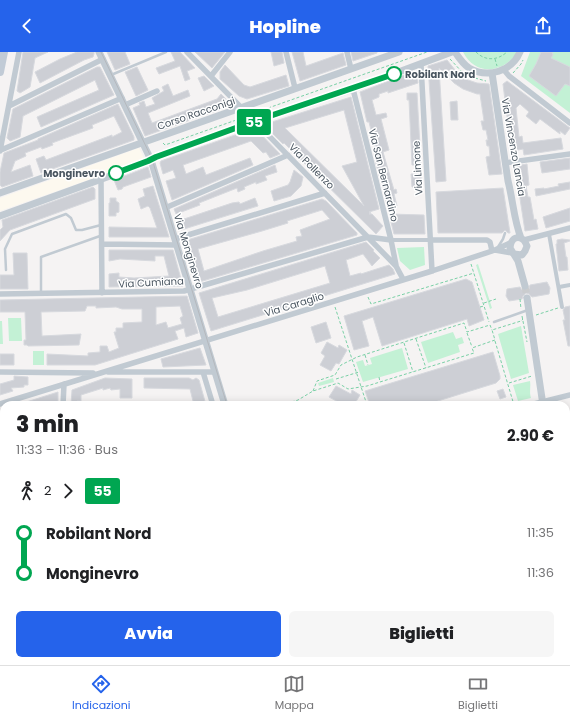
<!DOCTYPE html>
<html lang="it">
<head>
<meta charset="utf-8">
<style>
  :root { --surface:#fff; --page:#f6f6f6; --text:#202124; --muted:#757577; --line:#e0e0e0; --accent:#2563eb }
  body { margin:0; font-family:Poppins,sans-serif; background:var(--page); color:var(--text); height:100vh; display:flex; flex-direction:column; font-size:15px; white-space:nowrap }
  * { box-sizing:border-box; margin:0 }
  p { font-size:13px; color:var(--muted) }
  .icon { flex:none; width:22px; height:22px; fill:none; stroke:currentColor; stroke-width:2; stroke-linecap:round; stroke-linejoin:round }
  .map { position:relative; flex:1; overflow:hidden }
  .details { position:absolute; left:0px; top:349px; width:570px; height:264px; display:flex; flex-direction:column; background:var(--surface); border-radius:12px 12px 0 0; box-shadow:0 2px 10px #0003 }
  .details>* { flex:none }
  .badge { padding:0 8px; border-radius:3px; font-size:14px; line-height:26px }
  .map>.badge { position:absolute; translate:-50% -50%; box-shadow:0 0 0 2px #fff }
  .legs { display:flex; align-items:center; gap:6px; height:44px; padding:0 16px; font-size:13px }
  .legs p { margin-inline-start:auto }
  .head { display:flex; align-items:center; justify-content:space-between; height:68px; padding:0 16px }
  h1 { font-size:22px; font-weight:800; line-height:30px }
  .button { display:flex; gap:8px; margin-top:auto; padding:8px 16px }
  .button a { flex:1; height:46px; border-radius:6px; background:var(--accent); color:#fff; font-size:16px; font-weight:800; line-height:46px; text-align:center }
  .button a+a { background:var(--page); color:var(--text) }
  ul { padding:0 16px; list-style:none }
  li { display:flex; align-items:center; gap:14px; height:40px; font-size:15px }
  li i { display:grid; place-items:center; width:6px; height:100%; margin:0 5px; background:currentColor }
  li i::after { content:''; width:10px; height:10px; margin:-5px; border:3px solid; border-radius:50%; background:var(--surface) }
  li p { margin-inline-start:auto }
  li:first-child i { background:linear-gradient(#0000 50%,currentColor 0) }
  li:last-child i { background:linear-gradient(currentColor 50%,#0000 0) }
  header { display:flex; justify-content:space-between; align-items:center; height:52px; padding:0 16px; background:var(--accent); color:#fff; font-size:18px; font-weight:800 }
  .tabs { display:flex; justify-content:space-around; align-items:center; height:56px; border-top:1px solid var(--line); background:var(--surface); font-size:11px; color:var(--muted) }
  .tabs a { display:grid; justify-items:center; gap:2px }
  .tabs .selected { color:var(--accent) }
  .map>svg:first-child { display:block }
  .commercial { fill:#fdf9ef }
  .green { fill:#c3f1d5 }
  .building { fill:#cdcfd5; stroke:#d7d9de; fill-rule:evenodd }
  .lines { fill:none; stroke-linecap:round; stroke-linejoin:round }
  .tertiary-tunnel { stroke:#caccce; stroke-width:7; stroke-dasharray:7 3.5; stroke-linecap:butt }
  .path { stroke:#7ad0a6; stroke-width:1; stroke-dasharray:3 2; stroke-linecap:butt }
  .service { stroke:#c1cad2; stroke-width:2.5 }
  .pedestrian { stroke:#c1cad2; stroke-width:4 }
  .minor { stroke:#c1cad2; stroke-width:5.5 }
  .tertiary { stroke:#c1cad2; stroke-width:7 }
  .secondary { stroke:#c1cbd6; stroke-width:8 }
  .tram { stroke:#b5b8bd; stroke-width:1 }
  .line-1-casing { stroke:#fff; stroke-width:9 }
  .line-1 { stroke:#00a651; stroke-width:6 }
  .stop-1-dot { fill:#fff; stroke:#00a651; stroke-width:2 }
  .labels { text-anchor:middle; stroke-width:3; stroke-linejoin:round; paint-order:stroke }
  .stop-label { font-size:10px; font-weight:bold; fill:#4a5661; stroke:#fff; text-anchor:start }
  .street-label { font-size:10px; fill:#4a5661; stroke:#fff }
</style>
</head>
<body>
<header><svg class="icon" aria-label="back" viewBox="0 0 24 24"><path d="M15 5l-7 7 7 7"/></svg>Hopline<svg class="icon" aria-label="share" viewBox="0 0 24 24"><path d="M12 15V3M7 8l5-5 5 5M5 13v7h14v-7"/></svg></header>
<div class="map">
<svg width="570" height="613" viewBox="0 0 570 613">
  <rect width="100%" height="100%" fill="#f5f3f3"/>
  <path class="commercial" d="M139,96L145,108L0,159V146Z"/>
  <path class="green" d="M463,0H518C503,21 476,25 463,0Z
    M530,0H570V61L521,24Z
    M424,195L425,213L410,218L400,209L397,196Z
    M478,212L492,256L490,257L476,213Z
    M8,266H21L22,289H9Z
    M0,269H2L3,292H0Z
    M521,274L529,321L511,327L498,282Z
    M453,280L456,287L462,285L464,291L458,293L460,300L428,311L421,290Z
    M402,296L408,317L363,330L356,310L363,308L365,314L372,312L370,306Z
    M33,299H44V313H33Z
    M333,326L334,330L319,334L318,331Z
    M530,329C531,335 529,340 531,346L518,349L513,333Z"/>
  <path class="building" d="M23,0H48L35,6L30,35L20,41L17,39Z
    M77,0H94V2L93,5L84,8L40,31L35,20L60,7Z
    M107,0H125L130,12L115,18Z
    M171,0H180L195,16L187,19L190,27L185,29L180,14L159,22L156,16L175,9Z
    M195,0H225L212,16Z
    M271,0H282L284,11L274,14Z
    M292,0H303L306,14L343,1L346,13L300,29Z
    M351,0H377V1L353,9Z
    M541,0H552L553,3L551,6L570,15V34L565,32L556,44L529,24L536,12Z
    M447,8L460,24L468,28L477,31L489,32L502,122L489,123L486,105L490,104L489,94H487L486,88H488L486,78H483L481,69H484L480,42H477L463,37L454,31L439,16L446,129L436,130L428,14Z
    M225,13L244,33L250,35L286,23L289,34L247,47L239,44L220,27V20Z
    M97,15H100L114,43L41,75L37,65L99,38L95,28L23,64L20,85L10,89L7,86L13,57Z
    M137,15L148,38L136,44L125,20Z
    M415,19L417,21L418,31L388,41V39L379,42V45L372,48L376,63L386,61L387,65L381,67L389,98L383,100L394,138L396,137L397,141L394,142L397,154L388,157L375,108L378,107L369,70H367L360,40Z
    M204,24L214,34L204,39L198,26Z
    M507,29L570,76L565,83L560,79V82L540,67L536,72L526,64L529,60L520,52L516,56L519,85L522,84L523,91L561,86L563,97L524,103L523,97L513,99L511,80L509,81L503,32Z
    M168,32L173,44L188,38L190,44L148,61L152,71L217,47L221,42L228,49L227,55L145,84L133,56L140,53L139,51L144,49L146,55L155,52L152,46L164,39L162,35Z
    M407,41H417L421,113H412L409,48H407Z
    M351,45L379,157L369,160L371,161L369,162H372L383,174L376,182L287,94L284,91L283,92L270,79L272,70ZM344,58L357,110L342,114L364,154L285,76Z
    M457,49L458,68H451L450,50Z
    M118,52L134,85V88L41,121L36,107L44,104L46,108L112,83V85L122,80L114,64L92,73L93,76L52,91L53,93L42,97L41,95L25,101L26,104L15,109L11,120L30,113L33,124L2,135L0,133V120L4,101L38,88V87Z
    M255,76L280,102L270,106L266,100L263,101L251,89L183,113L186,122L203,115L206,123L250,106L253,113L172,148L166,129L176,126L173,118L163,122L160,111L161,109Z
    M570,106V117L542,121L540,110Z
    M527,112L529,133L526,134L528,145H530L534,168L536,167L538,177L525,179L515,114Z
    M275,113L277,120L265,124L267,128L256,132V130L244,135L245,137L238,140L237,136L199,151L200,153L176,162L174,157Z
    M148,115L151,125L123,135L122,137L118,138L114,128Z
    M294,118L303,125L301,134L291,144L274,149L271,139L288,133L290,130Z
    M411,122H421L422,134L412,135Z
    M570,130V137L536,144L535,137L544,136V137L559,134L558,132Z
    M153,134L169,185H109V175L157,176L150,156L148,154L141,157L138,147L145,144L143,137Z
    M93,135L95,137V147L10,178L0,189V178L3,175L2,168Z
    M503,136L510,181H508L505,178L502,181H438L436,140Z
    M110,146H116V149L119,151V160L116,161V164H109V151H110Z
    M255,146L258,154L181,178L178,169L232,151L239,150L240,152Z
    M322,147L326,149L357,181V183L196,231L184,189ZM322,158L330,167L300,178L302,184L296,185L297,189L263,199L204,219L198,197L262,179L288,171L287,169Z
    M570,156V169L546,176L543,165Z
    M389,162L424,163L425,182H394Z
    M562,187L570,188V189L564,191L566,205H567L568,218L559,219L556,192H557V188Z
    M366,190L374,198L373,199L380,206L372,214L363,202L346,208L350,224L361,221V222L389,213L393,217L395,222L211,279L199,241ZM325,214L330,231L218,265L212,246L247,238Z
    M109,198H173L183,234L109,235V222L119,221V225L134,226L169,224L164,204H155V209L120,207L109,209Z
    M13,201H27L28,237H0V223H14Z
    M466,227L472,230L484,268L469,274L467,267L382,294L373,265L362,269L369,294L354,298L344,264Z
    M547,230L550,236L549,242L532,245L529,242L526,241L523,244L522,247L509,249L506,244L507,237L520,235L522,238L526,239L529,237L530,233Z
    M187,244L198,281L186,285L184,276L175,279L178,287L95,313H47V302L88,304V301L100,300V294H107L109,300L119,296L114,280H116V276H123V271L142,270V257H122L116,255L96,256V254H87L85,259L41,260L42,284L81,282L79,293L28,294L27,293H24V288H26L25,260H0V248ZM180,254L183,264L180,266L182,272L168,276L166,270L156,273V255Z
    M570,254V294H568L563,268H565L563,258L565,255Z
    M326,270L331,286L316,291L311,275Z
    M327,290L338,296L339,293L347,298L339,312L336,311L331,319L320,313L325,304L321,301Z
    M200,296L206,313L163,315L161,307Z
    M493,300L500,324V327L496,331L425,353H370L365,339Z
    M0,302H14V313H0Z
    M14,324L28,325V333H24V335L11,336L13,339L0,343V332L14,328Z
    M105,326L132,327V346H120V337L111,338L110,336L103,338V336L81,343V349H77V353H71L72,338Z
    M144,326H189L193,328L196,326L199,328L206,353H194L190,337L144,336Z
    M336,334L351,342L352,338L360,343L354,353H339L340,351L329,345Z
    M503,337L506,345L500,347L497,339Z
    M58,340V352L53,353H21L20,352Z"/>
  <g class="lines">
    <path class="tertiary-tunnel" d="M525,234L527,246"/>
    <path class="path" d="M476,0C485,9 497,9 507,0
      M450,7L463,21L467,22
      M495,7L497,14
      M513,21L521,12L523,8
      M475,26L486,29
      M254,61L427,0
      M163,91L165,93L242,66
      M471,212L489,270
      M368,245L371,252L474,221
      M520,247L521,257
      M484,251L496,247
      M335,255L367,353
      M480,255L484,254
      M536,263L558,256
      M522,264L527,290
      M467,281L472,295
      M416,287L426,316
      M495,289L514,353
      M404,291L413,320
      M365,303L368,313
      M379,325L380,330
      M336,327L359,320
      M509,331L532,324
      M313,339L317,329L335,323L341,313L357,305L464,271L467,280L490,273L492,278
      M282,353L298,348L313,339L335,332L338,331L348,337L367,334L474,301L472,296L495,288L492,278L521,269L523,267"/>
    <path class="service" d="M111,23L166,0
      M498,195L503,187L505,181
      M6,218L5,197L12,182L66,162L71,166L76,178H82L101,173
      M41,241V205L100,184
      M494,270L528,258"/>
    <path class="pedestrian" d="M549,182L562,255
      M391,188H430
      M559,235L570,233"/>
    <path class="minor" d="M187,0L396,214L403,227
      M286,0L295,36
      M347,0L351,17
      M421,13L432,219
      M504,18L509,24L570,71
      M211,24L230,0
      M353,37L391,188L396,213
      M125,53L157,39
      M9,54L103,7
      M1,98L122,46
      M0,99L19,0
      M505,111L570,102
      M101,127L102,241
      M165,156L288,103
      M175,187L325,141
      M430,188H487L490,190L492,199
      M524,188L570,176
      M102,192L177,193
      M495,198L512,201
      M0,242L184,239L368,185L391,188
      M0,320L93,321
      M108,320H215
      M203,320L213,353
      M0,352L432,219L495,198L510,191
      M63,353L64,332
      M530,353L570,343
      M0,424H4
      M566,445H570
      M0,493H4
      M566,529H570
      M162,609V613
      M46,613V609"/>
    <path class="tertiary" d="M99,0L151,108L225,353
      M455,0C459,6 463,12 469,16C488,27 512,19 520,0
      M492,21L508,129C513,148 514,169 521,186
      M0,141L399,0
      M0,164L143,112L161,103L255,69L353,37L452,0
      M514,202L522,203L525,199L527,194C523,182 511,183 510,196L518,209L525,234
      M527,246L543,353
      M566,496L570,520
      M304,609L305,613"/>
    <path class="secondary" d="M0,20L4,0"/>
    <path class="tram" d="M101,0L152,107L227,353
      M306,609L307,613"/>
  </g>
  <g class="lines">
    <g class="line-1-casing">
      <path id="line-1" d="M116,121L148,109L156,105L255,69L394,22"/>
    </g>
    <use href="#line-1" class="line-1"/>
  </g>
  <g class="stop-1-dot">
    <circle cx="394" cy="22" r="7"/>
    <circle cx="116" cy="121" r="7"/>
  </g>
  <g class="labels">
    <g class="stop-label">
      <text x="405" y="26">Robilant Nord</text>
      <text x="105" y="125" text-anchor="end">Monginevro</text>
    </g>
    <g class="street-label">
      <text transform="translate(196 61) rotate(-19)" y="4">Corso Racconigi</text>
      <text transform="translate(514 95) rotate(80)" y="4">Via Vincenzo Lancia</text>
      <text transform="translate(312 114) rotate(45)" y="4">Via Pollenzo</text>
      <text transform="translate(417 116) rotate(-93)" y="4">Via Limone</text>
      <text transform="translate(384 123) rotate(76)" y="4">Via San Bernardino</text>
      <text transform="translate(189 199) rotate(73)" y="4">Via Monginevro</text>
      <text transform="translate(151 230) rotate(-3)" y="4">Via Cumiana</text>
      <text transform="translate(294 252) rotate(-17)" y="4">Via Caraglio</text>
    </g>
  </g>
</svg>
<b class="badge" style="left:254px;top:70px;background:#00a651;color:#fff">55</b>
<section class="details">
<div class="head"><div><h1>3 min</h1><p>11:33 – 11:36 · Bus</p></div><b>2.90 €</b></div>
<div class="legs"><svg class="icon" aria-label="walk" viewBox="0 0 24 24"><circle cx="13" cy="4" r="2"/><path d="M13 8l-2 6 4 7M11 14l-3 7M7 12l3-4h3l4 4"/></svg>2<svg class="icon" aria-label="forward" viewBox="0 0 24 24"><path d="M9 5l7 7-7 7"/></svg><b class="badge" style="background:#00a651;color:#fff">55</b></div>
<ul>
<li><i style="color:#00a651"></i><b>Robilant Nord</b><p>11:35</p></li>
<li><i style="color:#00a651"></i><b>Monginevro</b><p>11:36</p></li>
</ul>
<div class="button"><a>Avvia</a><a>Biglietti</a></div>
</section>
</div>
<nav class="tabs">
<a class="selected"><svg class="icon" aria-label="directions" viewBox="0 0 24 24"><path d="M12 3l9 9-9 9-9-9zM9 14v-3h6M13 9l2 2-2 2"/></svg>Indicazioni</a>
<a><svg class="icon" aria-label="map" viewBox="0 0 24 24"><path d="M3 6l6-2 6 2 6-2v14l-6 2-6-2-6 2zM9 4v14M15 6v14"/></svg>Mappa</a>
<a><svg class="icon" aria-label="tickets" viewBox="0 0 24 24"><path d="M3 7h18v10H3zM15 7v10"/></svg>Biglietti</a>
</nav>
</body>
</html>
